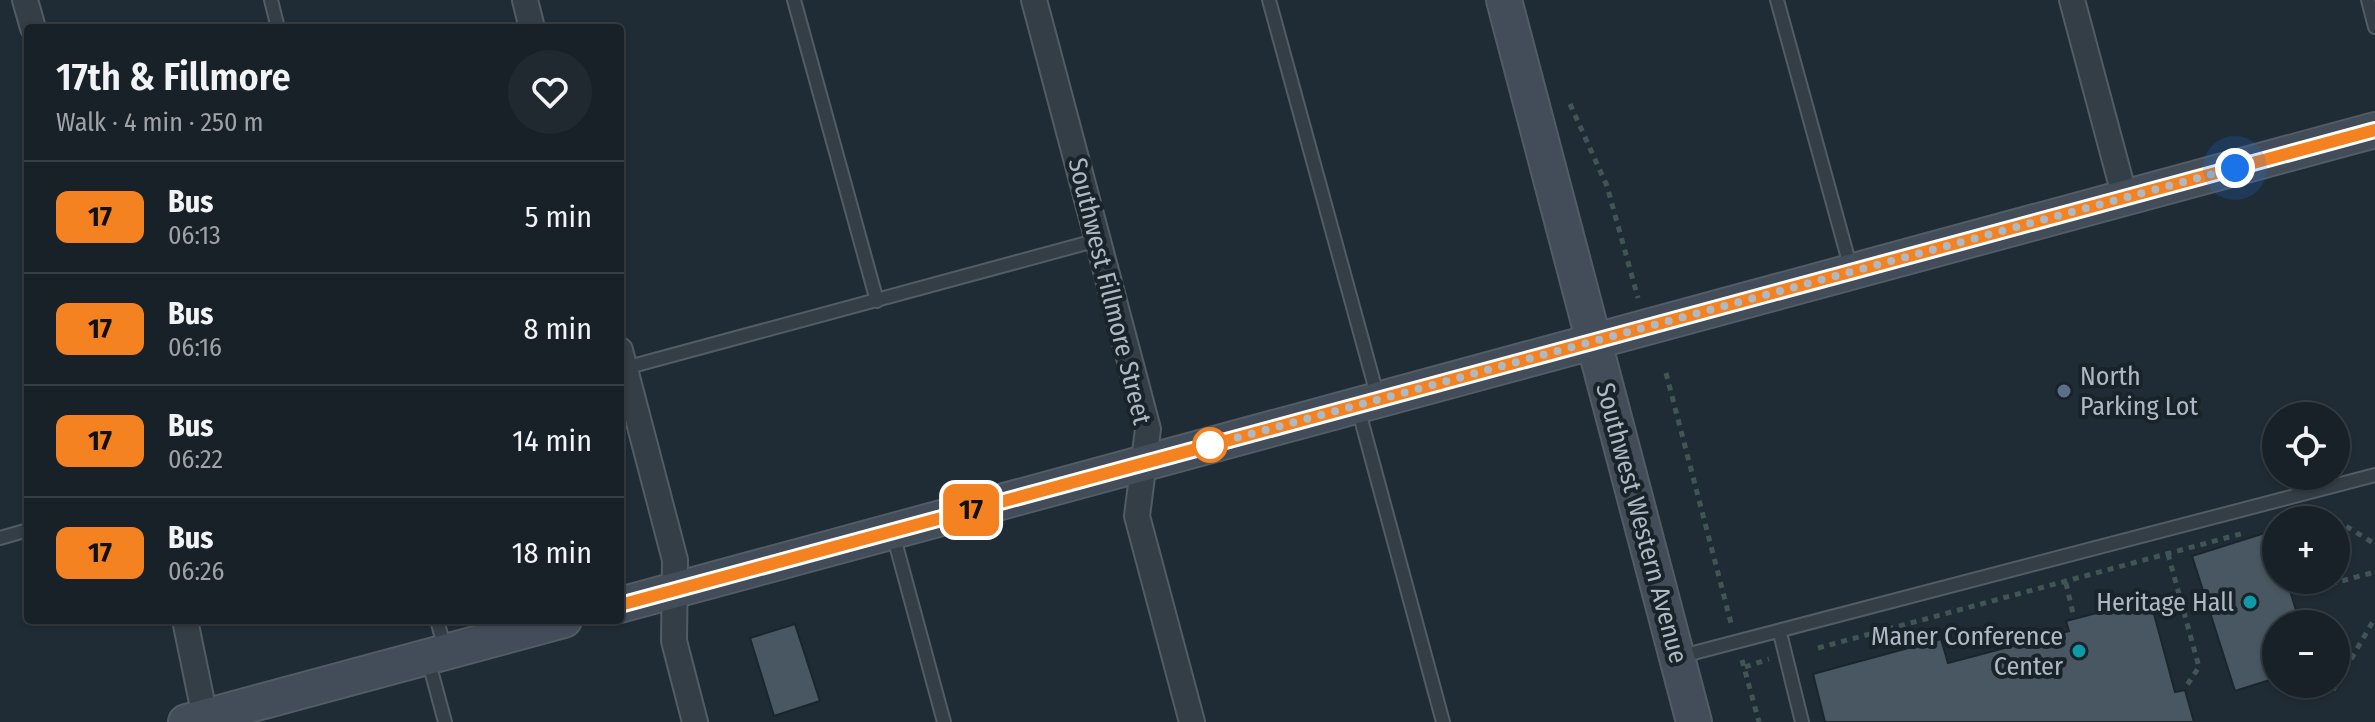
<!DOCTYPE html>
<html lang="en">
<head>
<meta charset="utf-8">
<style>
  :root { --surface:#182128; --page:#212930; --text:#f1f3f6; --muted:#9fa3a8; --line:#363e45 }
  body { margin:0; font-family:"Fira Sans Condensed",sans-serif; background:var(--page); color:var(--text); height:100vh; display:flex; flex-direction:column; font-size:30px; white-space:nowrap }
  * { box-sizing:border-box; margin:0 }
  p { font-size:26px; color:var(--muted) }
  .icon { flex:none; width:44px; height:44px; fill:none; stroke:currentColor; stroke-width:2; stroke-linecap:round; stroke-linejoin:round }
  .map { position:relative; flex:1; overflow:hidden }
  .panel { position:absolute; left:24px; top:24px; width:600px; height:600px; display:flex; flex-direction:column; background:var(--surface); border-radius:8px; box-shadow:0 2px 6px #0004,0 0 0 2px var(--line) }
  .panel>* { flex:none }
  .badge { padding:0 16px; border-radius:12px; font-size:28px; line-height:52px }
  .fabs { position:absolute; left:2262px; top:402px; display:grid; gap:16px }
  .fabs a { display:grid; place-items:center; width:88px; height:88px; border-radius:50%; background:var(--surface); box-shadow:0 2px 6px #0004,0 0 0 2px var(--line); font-size:40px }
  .you { position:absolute; width:40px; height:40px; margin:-20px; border:6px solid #fff; border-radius:50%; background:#1a73e8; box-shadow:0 0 0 12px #1a73e833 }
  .map>.badge { position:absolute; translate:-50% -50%; box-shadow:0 0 0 4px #fff }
  .round { display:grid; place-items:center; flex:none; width:84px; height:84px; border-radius:42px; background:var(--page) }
  .head { display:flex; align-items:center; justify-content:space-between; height:136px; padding:0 32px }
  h1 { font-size:38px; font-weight:600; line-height:60px }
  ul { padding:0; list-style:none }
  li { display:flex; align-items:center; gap:24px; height:112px; padding:0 32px; border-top:2px solid var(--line) }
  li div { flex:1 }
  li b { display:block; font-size:30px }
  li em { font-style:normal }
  li .badge { min-width:88px; font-weight:700; text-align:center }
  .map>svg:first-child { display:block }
  .building { fill:#485761; stroke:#1b252c; stroke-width:2 }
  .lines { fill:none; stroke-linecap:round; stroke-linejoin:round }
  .lane-casing { stroke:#515c64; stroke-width:16 }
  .street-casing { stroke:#515c64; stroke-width:28 }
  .secondary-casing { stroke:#515c64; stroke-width:38 }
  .path { stroke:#425555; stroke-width:5; stroke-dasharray:6 6; stroke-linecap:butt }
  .lane { stroke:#343e46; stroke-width:12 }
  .street { stroke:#343e46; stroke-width:24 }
  .secondary { stroke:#424d59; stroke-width:34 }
  .line-casing { stroke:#fff; stroke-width:18 }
  .line { stroke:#f58220; stroke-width:12 }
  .walk { stroke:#aeb9c3; stroke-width:8; stroke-dasharray:0 14.4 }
  .service-dot { fill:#5c6f8a; stroke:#19232a; stroke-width:3 }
  .stop-dot { fill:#fff; stroke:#f58220; stroke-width:4 }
  .culture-dot { fill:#0f9aa8; stroke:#19232a; stroke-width:3 }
  .labels { text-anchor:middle; stroke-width:8; stroke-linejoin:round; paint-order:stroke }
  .street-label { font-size:26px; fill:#aeb9c3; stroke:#19232a }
  .poi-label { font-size:26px; fill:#aeb9c3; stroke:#19232a; text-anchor:end }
</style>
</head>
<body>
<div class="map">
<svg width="2375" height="722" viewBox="0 0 2375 722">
  <rect width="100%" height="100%" fill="#202c35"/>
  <path class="building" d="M2271,531L2276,547V580H2287L2300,624H2276V678L2235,691L2192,556Z
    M2150,599L2175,692L2185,690L2194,722H1825L1813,674L1941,639L1948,663L2069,631L2066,621Z
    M795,624L820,701L774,716L750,638Z"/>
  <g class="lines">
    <g class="lane-casing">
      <path id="lane" d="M271,0L278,28
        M794,0L877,301
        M1269,0L1378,398
        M1777,0L1851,269
        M2368,0L2375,27
        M625,368L1098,240
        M1358,408L1443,722
        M893,534L944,722
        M0,538L28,530
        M437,620L445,649
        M1780,633L1802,722
        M1678,657L2375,475
        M428,659L445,722"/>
    </g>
    <g class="street-casing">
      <path id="street" d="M25,0L33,28
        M525,0L532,28
        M1034,0L1148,429L1137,516L1192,722
        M2072,0L2125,198
        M620,350L675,560L674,641L695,722
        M185,620L206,722"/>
    </g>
    <g class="secondary-casing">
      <path id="secondary" d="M1504,0L1694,722
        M620,605L2375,130
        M186,722L564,620"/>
    </g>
    <path class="path" d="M1570,104L1607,186L1638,298
      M1666,373L1731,623
      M2321,511L2336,520
      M2336,520L2375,544
      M2168,554L2199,667L2187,685
      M2066,583L2074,618
      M2319,587L2375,572
      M1818,648L2244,533
      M1742,660L1759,722
      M1745,667L1769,659
      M2333,690L2375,618"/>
    <use href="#lane" class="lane"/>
    <use href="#street" class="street"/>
    <use href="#secondary" class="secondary"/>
  </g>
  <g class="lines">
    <g class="line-casing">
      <path id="line" d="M620,605L2375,130"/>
    </g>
    <use href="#line" class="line"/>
    <path class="walk" d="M1210,445L2235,168"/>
  </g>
  <circle class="service-dot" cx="2064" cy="391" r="8"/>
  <circle class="stop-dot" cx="1210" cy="445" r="16"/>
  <g class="culture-dot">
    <circle cx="2250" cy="602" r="8"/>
    <circle cx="2079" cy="651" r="8"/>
  </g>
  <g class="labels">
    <g class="street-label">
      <text transform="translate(1110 291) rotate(76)" y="9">Southwest Fillmore Street</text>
      <text transform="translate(1642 523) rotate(75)" y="9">Southwest Western Avenue</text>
    </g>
    <g class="poi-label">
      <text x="2080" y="385" text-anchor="start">North<tspan x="2080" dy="30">Parking Lot</tspan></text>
      <text x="2234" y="611">Heritage Hall</text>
      <text x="2063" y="645">Maner Conference<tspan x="2063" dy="30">Center</tspan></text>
    </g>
  </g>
</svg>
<div class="fabs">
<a><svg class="icon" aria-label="locate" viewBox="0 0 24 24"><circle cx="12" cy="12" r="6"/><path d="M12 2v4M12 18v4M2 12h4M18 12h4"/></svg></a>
<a>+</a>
<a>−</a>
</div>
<div class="you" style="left:2235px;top:168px"></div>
<b class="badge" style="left:971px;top:510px;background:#f58220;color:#111">17</b>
<section class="panel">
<div class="head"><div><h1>17th &amp; Fillmore</h1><p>Walk · 4 min · 250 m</p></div><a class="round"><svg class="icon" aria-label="heart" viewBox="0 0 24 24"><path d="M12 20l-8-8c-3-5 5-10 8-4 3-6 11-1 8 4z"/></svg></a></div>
<ul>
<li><span class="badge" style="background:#f58220;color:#111">17</span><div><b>Bus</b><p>06:13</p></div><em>5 min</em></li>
<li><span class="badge" style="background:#f58220;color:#111">17</span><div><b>Bus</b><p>06:16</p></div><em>8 min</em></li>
<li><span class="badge" style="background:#f58220;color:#111">17</span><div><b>Bus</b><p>06:22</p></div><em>14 min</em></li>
<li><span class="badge" style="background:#f58220;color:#111">17</span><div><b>Bus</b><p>06:26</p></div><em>18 min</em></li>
</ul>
</section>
</div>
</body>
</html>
